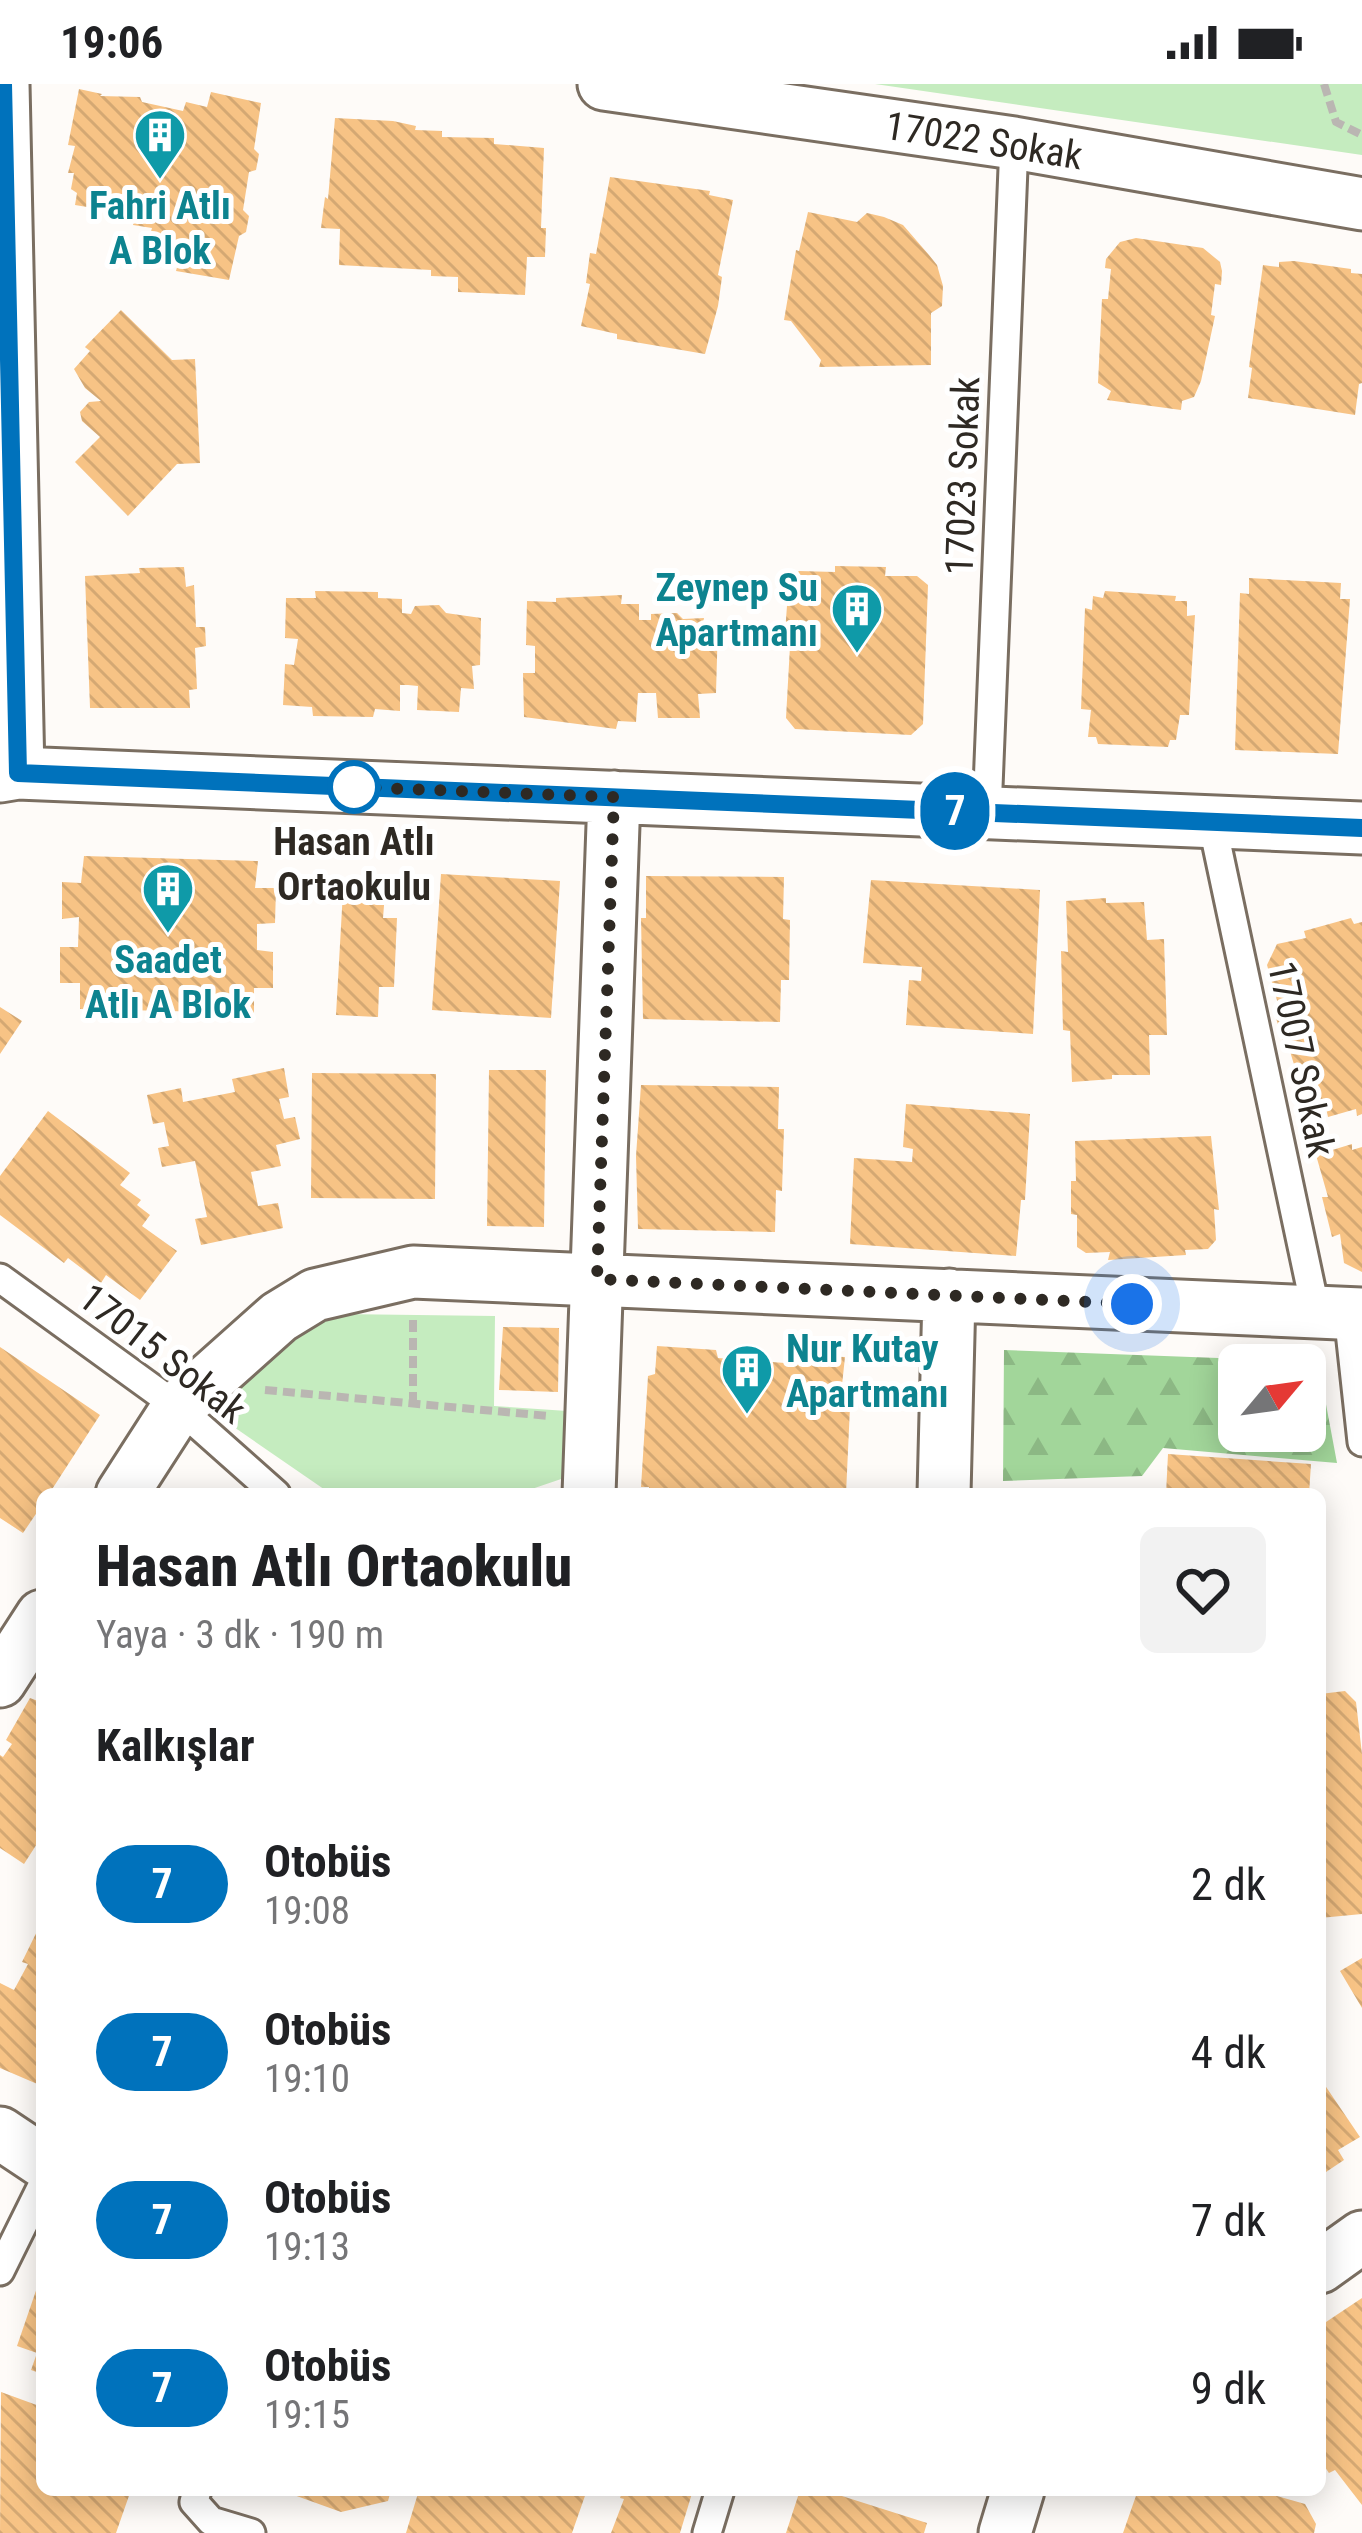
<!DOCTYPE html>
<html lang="tr">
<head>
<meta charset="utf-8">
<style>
  :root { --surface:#fff; --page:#f2f2f2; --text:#202124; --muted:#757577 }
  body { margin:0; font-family:"Roboto Condensed",sans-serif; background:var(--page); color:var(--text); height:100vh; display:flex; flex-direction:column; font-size:45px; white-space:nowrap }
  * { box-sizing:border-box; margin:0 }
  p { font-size:39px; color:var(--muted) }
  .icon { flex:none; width:66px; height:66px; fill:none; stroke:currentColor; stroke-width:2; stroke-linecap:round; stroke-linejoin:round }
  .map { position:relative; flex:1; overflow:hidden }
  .details { position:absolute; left:36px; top:1404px; width:1290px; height:1008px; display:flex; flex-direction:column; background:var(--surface); border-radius:18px; box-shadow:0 6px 30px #0003 }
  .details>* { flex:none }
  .badge { padding:0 24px; border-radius:39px; font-size:42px; line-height:78px }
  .needle { width:78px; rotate:61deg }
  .fabs { position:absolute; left:1218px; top:1260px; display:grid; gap:24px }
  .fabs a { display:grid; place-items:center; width:108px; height:108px; border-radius:18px; background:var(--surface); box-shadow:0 6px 30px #0003; font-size:60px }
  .you { position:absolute; width:60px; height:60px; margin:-30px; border:9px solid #fff; border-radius:50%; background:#1a73e8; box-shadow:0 0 0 18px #1a73e833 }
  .map>.badge { position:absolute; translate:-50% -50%; box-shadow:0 0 0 6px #fff }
  h2 { padding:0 60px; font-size:45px; line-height:108px }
  .round { display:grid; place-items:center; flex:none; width:126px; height:126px; border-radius:18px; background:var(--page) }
  .headline { display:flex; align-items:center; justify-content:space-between; height:204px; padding:0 60px }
  h1 { font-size:57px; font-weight:800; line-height:90px }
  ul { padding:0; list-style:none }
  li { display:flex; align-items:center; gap:36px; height:168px; padding:0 60px }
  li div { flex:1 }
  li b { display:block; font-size:45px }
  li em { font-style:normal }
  li .badge { min-width:132px; font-weight:700; text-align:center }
  .status { display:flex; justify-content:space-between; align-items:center; height:84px; padding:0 60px; background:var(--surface); direction:ltr }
  .status svg { height:33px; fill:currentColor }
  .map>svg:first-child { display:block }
  .forest { fill:url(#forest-firs) }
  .green { fill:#c5ecbf }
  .building { fill:url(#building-back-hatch) }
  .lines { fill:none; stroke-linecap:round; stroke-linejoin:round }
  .service-casing { stroke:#7a6e61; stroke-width:33 }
  .minor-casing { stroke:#7a6e61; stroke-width:57 }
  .path { stroke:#bab6b2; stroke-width:8; stroke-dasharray:12 6; stroke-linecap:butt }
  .service { stroke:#fff; stroke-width:27 }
  .minor { stroke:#fff; stroke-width:51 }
  .line-casing { stroke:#fff; stroke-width:27 }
  .line { stroke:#0072bc; stroke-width:18 }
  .walk { stroke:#2e2923; stroke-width:12; stroke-dasharray:0 21.6 }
  .stop-dot { fill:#fff; stroke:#0072bc; stroke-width:6 }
  .labels { text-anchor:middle; stroke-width:10; stroke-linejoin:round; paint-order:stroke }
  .street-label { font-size:39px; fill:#2e2923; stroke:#fff }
  .culture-label { font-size:39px; font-weight:bold; fill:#0d838f; stroke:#fff }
  .stop-label { font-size:39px; font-weight:bold; fill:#2e2923; stroke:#fff }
</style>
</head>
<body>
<div class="status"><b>19:06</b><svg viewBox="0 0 49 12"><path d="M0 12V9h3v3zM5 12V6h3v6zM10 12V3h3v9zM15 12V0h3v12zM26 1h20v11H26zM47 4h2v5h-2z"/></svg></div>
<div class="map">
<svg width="1362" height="2449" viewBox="0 0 1362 2449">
  <defs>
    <pattern id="forest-firs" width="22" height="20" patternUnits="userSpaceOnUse" patternTransform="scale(3)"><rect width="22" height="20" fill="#a2d69a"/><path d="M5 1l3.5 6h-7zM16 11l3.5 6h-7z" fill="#8cb884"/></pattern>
    <pattern id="building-back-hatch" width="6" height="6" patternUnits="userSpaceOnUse" patternTransform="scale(3)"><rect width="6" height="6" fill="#f7c385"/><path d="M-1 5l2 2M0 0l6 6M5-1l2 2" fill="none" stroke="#d4a873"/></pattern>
  </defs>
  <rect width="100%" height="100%" fill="#fefbf8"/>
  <path class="forest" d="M1004,1266L1301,1277L1305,1281H1239V1347H1305V1281L1322,1299L1337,1379L1163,1364L1142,1392L1003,1397Z"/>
  <path class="green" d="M875,0H1362V71Z
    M339,1230L495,1232L494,1322L567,1327L570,1392L517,1410H331L202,1321L293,1241Z"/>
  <path class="building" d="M79,5L102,10L100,12L140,13L142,18L183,27L186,18L207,23L211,8L261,19L254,65L259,70L256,86L249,88L243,126L249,132L246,148L239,152L229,196L176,187L180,172L156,166L160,151H150L152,144L133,141L138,112L119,110L117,128L75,121L77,109L71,105L74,89H68L75,62L68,61Z
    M335,34L393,37L416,42L415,46L442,47V53L494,54V60L544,64L541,144H546L545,173H527L525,211L458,208V193L431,192V186L339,181L340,145L321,144L325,113L328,115Z
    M610,93L710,107L709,111L733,116L718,191L722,193L718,222L705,270L617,255V250L581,242L590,200L586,199L590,169L596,170Z
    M808,128L857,138L867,129L884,133L903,141L929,171L937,181L943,202L942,222L931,229V281L819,283L821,276L791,237L784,236L796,166L799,167Z
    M1136,154L1203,164L1220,178L1222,187L1221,201L1215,200L1211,231L1215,232L1201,297L1194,313L1182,317L1181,326L1107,316L1111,307L1098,299L1102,215H1108L1111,185L1105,184L1106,175L1120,158Z
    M1294,177L1351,185V189L1362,190V299L1359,300L1355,331L1248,314L1252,284L1249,283L1263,181L1279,183V178Z
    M121,226L172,276L195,275L200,379L177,380L128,432L75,378L100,353L82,337L80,328L89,318L101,317L85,304L74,285L90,267L85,263Z
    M835,482L886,483L885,492H917L928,501L923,640L911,651L795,645L786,634L790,562H784L789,495L799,487L835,488Z
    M184,483L186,503L194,501L196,543H205L206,562L195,564L197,605L189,606L190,624H90L85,492L140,489L139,484Z
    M1249,494L1341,499L1340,515H1350L1338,670L1235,666L1240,509L1249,510Z
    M315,507L378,508V514L402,515V529L411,530L415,522L439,521L446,529L481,534L480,581L472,582L474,605L461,604L459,628L417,626L418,602L408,601H400V627L375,625L373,633L313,632L312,623L283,621L285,580L294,581L298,555L285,554L286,514H316Z
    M1105,507L1176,512L1175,517H1187V532L1195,531L1189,631H1180L1176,656H1170L1168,663L1098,660L1096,653H1088L1091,626L1081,625L1085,524L1092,526L1093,512L1103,514Z
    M622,511L621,520H639V536H651V530L677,529L683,535L704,534L703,539H718L716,609L698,610L700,634H658L656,609H638L636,638L618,637L616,645L524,633L523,589H535V562L526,561L527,517L556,518V514Z
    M84,772L258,777L255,804H276L275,839L257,840V866L273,868V904H254V929L80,925V899H60V863H78L79,833L62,835V798L81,799Z
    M441,790L560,797L551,934L432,926Z
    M646,792L784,793L783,835L790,836L789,896H781L780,938L643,935L641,834H646Z
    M871,796L1040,806L1033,950L906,941L909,896L921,897L922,883L863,879Z
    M343,807L385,809L383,834H397L394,903H379L378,933L336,931Z
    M1106,814V819L1144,818L1147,856L1164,855L1167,951H1149L1150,991H1112V995L1072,998L1070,947L1063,946L1061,867L1068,868L1066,817Z
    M1351,834L1354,840L1362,838V1030L1357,1032L1356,1025L1328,1033L1324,1015L1309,1019L1307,1006L1302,1007L1289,964L1285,965L1276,934H1282L1267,881L1277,860L1306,854L1304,847Z
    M0,923L22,937L0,970Z
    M284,984L289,1013L279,1015L284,1035L295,1033L300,1055L276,1061L281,1082L251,1088L258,1122L278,1119L283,1144L201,1161L195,1135L207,1133L195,1077L162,1083L158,1064L169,1062L164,1038L153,1040L147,1011L181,1004L183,1018L235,1008L232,995Z
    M489,986H546L544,1143L487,1142Z
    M312,989L436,990L435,1115L311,1114Z
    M641,1001L779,1003L778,1045H784L782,1107L776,1106L775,1148L638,1145L636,1072Z
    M906,1020L1030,1030L1025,1116H1021L1016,1172L850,1160L854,1074L912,1078L913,1065L903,1063Z
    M48,1027L130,1089L120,1101L141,1116L137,1121L150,1131L142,1142L177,1167L140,1216L106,1191L101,1199L68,1174L64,1179L0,1131V1092Z
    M1211,1052L1219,1126L1214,1125L1216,1156L1208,1165L1185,1166L1186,1171L1108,1176L1110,1168L1086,1169L1077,1163V1131L1071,1130V1097H1076L1075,1057Z
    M1352,1060V1066L1362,1063V1188L1344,1179L1340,1150L1332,1153L1322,1113H1328L1316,1071Z
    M503,1243L559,1244L558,1308L499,1306Z
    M657,1262L716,1266L718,1274L785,1279L784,1271L845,1273L842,1301H851L846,1410H649V1403H641L648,1292L655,1290Z
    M0,1263L100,1331L49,1410H42V1421L23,1449L0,1434Z
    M1168,1370L1311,1380L1309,1410H1166Z
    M1345,1607L1356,1618L1362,1670V1830L1320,1834V1610Z
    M42,1611V1752L24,1780L0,1764V1671L3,1673L12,1660L6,1656L30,1614L38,1617Z
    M42,1837V2002L0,1984V1899L14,1906L28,1880L22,1878Z
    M1362,1874V1924L1340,1887Z
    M1320,1994L1360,2053L1338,2066L1344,2076L1320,2092Z
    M41,2192H42V2290L31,2286L37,2269L17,2262Z
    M1362,2214V2421L1335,2386L1329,2389L1320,2376V2242Z
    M1,2308L42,2323V2406H131L116,2449H0Z
    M280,2406H391L388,2417L341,2428Z
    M419,2406H587L572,2449H406Z
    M623,2406H693L680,2449H611L624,2415L620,2414Z
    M800,2406H823L927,2439L924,2449H786Z
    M1138,2406H1272L1270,2410L1305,2420L1316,2440L1314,2449H1123Z"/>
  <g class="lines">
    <g class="service-casing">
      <path id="service" d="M987,728L1014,59
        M1212,738L1316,1228
        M0,1194L178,1323L276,1410
        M1348,1229L1362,1358
        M0,2187L42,2102
        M197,2406L194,2418L211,2437L251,2449
        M707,2449L720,2406"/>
    </g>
    <g class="minor-casing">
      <path id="minor" d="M3,0L18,689
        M604,0L1014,59L1362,120
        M0,692L18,689L1362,744
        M122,1410L178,1323L279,1233L315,1211L413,1188L1362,1230
        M589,1410L614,713
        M944,1410L949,1211
        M0,1597L42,1532
        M0,2049L42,2077
        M1320,2183L1362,2153
        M1005,2449L1018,2406"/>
    </g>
    <path class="path" d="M1324,0L1336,38L1362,51
      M265,1306L549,1332
      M413,1320V1232"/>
    <use href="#service" class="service"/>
    <use href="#minor" class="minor"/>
  </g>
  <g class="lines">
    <g class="line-casing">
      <path id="line" d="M3,0L18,689L1362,744"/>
    </g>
    <use href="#line" class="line"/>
    <path class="walk" d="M354,703L614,713L597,1195L1132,1220"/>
  </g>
  <defs>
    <g id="building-pin" transform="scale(2.7)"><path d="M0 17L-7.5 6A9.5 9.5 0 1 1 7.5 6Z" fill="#0f9aa8" stroke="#fff"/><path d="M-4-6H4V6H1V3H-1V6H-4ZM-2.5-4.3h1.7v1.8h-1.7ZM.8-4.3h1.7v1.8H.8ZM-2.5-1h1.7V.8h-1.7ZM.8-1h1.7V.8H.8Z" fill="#fff"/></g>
  </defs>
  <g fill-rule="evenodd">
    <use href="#building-pin" x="160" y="51"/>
    <use href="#building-pin" x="857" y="525"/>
    <use href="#building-pin" x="168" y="805"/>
    <use href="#building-pin" x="747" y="1286"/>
  </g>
  <circle class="stop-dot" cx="354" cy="703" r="24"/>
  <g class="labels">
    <g class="street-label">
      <text transform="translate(984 56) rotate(9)" y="14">17022 Sokak</text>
      <text transform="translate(962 392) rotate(-88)" y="14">17023 Sokak</text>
      <text transform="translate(1302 975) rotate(78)" y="14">17007 Sokak</text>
      <text transform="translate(163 1269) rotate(38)" y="14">17015 Sokak</text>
    </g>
    <g class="culture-label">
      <text x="160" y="135">Fahri Atlı<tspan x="160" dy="45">A Blok</tspan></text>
      <text x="818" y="517" text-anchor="end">Zeynep Su<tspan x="818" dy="45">Apartmanı</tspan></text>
      <text x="168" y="889">Saadet<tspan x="168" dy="45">Atlı A Blok</tspan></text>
      <text x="786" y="1278" text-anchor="start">Nur Kutay<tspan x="786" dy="45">Apartmanı</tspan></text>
    </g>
    <g class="stop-label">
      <text x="354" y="771">Hasan Atlı<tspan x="354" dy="45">Ortaokulu</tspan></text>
    </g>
  </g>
</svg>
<div class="fabs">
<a><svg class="needle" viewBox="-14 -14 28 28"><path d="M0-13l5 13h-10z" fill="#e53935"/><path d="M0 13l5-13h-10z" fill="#757577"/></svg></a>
</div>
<div class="you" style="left:1132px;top:1220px"></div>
<b class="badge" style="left:955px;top:727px;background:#0072bc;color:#fff">7</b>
<section class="details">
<div class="headline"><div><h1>Hasan Atlı Ortaokulu</h1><p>Yaya · 3 dk · 190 m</p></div><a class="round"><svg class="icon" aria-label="heart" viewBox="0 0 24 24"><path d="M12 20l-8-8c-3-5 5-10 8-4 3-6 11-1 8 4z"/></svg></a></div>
<h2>Kalkışlar</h2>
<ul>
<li><span class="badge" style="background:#0072bc;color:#fff">7</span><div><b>Otobüs</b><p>19:08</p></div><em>2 dk</em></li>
<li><span class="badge" style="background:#0072bc;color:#fff">7</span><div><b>Otobüs</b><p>19:10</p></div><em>4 dk</em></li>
<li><span class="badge" style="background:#0072bc;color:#fff">7</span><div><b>Otobüs</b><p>19:13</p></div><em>7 dk</em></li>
<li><span class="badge" style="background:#0072bc;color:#fff">7</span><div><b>Otobüs</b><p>19:15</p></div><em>9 dk</em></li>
</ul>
</section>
</div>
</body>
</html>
